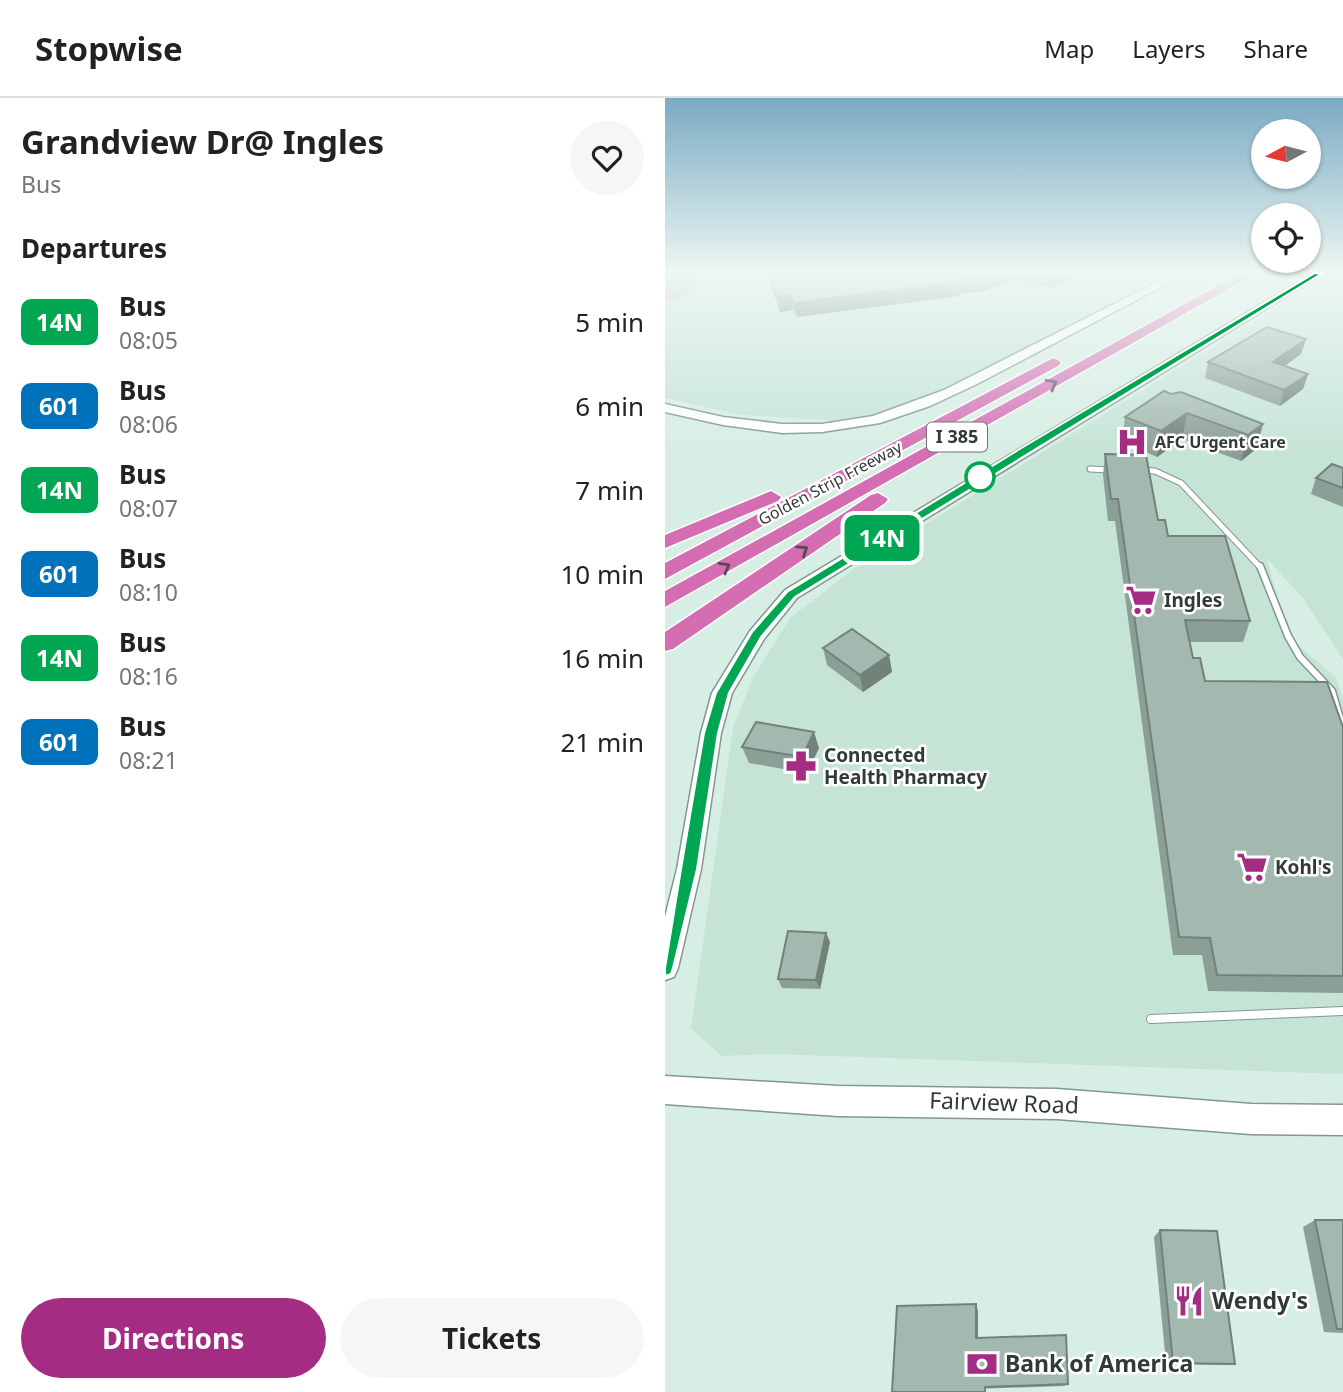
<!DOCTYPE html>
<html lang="en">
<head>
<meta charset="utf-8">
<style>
  :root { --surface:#fff; --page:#f6f6f6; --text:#222; --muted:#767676; --line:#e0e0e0; --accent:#a42c83 }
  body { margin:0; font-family:"Noto Sans",sans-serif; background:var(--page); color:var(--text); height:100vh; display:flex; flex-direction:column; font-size:26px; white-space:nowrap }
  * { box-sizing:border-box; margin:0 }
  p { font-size:23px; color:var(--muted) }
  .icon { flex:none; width:38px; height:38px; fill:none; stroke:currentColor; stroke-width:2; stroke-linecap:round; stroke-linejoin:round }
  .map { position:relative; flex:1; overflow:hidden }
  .details { display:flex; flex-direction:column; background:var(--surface); width:665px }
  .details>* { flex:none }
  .badge { padding:0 14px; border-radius:10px; font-size:24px; line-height:46px }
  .needle { width:46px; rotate:263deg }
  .fabs { position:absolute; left:586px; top:21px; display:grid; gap:14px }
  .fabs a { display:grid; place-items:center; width:70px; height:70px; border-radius:50%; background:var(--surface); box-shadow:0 2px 5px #0004; font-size:35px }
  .map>.badge { position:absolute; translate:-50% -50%; box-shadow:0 0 0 4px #fff }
  h2 { padding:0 21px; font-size:26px; line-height:63px }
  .round { display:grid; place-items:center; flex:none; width:74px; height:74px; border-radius:37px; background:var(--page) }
  .head { display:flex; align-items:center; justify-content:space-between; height:119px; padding:0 21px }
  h1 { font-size:33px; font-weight:700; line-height:52px }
  .action { display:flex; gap:14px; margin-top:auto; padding:14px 21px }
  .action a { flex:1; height:80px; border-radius:42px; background:var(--accent); color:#fff; font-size:28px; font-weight:700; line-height:80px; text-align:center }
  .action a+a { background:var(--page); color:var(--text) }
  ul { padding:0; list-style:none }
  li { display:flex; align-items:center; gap:21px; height:84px; padding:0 21px }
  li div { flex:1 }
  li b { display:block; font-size:26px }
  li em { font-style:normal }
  li .badge { min-width:77px; font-weight:700; text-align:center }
  header { display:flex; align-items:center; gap:42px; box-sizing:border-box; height:98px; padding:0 35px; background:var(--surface); border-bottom:2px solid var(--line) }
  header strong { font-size:33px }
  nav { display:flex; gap:38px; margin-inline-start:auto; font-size:24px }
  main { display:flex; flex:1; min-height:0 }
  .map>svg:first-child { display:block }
  .built { fill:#c5e4d6 }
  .green { fill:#cfb2c4 }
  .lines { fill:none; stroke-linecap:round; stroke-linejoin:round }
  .lane-far2-casing { stroke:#82988e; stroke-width:7 }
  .lane-far1-casing { stroke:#82988e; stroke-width:9 }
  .lane-casing { stroke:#82988e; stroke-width:10 }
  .secondary-casing { stroke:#82988e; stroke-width:3 }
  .highway-casing { stroke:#fff; stroke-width:3 }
  .lane-far2 { stroke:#fff; stroke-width:5 }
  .lane-far1 { stroke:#fff; stroke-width:6 }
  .lane { stroke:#fff; stroke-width:8 }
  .secondary { fill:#fff; fill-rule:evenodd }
  .highway { fill:#d56db3; fill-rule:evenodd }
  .wall { fill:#8c9f96 }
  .shaded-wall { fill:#72827a }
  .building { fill:#a3b9af; stroke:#72827a; stroke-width:2 }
  .oneway { stroke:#5a4755 }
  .line { fill:#00a651; stroke:#fff; stroke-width:2 }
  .stop-dot { fill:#fff; stroke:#00a651; stroke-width:3.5 }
  .labels { text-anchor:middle; stroke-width:5; stroke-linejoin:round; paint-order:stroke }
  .far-poi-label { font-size:16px; font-weight:bold; fill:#313a36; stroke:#fff; text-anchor:start }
  .far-street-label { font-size:16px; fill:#313a36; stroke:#fff }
  .shield { fill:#fff; stroke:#6f7572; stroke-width:2 }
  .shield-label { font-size:18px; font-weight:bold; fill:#313a36 }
  .poi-label { font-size:19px; font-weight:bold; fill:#313a36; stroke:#fff; text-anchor:start }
  .near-street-label { font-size:23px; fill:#313a36; stroke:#fff }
  .near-poi-label { font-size:23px; font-weight:bold; fill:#313a36; stroke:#fff; text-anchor:start }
</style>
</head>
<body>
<header>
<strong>Stopwise</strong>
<nav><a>Map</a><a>Layers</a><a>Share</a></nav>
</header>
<main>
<section class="details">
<div class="head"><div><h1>Grandview Dr@ Ingles</h1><p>Bus</p></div><a class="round"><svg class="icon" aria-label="heart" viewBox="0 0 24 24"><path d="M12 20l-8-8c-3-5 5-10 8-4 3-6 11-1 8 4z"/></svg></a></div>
<h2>Departures</h2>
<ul>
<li><span class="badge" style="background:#00a651;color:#fff">14N</span><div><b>Bus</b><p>08:05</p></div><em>5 min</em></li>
<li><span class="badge" style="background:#0072bc;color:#fff">601</span><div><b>Bus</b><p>08:06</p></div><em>6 min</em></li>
<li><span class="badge" style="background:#00a651;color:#fff">14N</span><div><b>Bus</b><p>08:07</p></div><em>7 min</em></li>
<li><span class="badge" style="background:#0072bc;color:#fff">601</span><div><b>Bus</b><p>08:10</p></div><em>10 min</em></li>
<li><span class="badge" style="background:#00a651;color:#fff">14N</span><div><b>Bus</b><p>08:16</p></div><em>16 min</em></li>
<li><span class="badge" style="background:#0072bc;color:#fff">601</span><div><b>Bus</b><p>08:21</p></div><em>21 min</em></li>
</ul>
<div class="action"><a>Directions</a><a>Tickets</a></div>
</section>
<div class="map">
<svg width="678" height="1294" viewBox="0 0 678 1294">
  <rect width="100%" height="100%" fill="#d7eee4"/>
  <path class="built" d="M0,176H487L496,179L276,294L225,315L179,323L77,317L0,300Z
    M666,176H678V561L638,500L602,461L623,539L671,579L678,601V976L108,956L57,958L26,931L68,629L89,578L125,520L190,470Z"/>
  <path class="green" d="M0,176H41C27,197 25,199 0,204Z"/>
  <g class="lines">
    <g class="lane-far2-casing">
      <path id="lane-far2" d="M425,371L445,372
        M474,372L490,373L516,385L596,470"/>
    </g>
    <g class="lane-far1-casing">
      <path id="lane-far1" d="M595,468L623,538L635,559L667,593L678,631"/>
    </g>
    <g class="lane-casing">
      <path id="lane" d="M486,921L678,913"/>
    </g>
    <g class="secondary-casing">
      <path id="secondary" d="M508,176H521L312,286L265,308L215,325L157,334L117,335L58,327L0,314V306L58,319L117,326H157L208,318L279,292Z
        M646,176H658L132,500L99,541L67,595L56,635L36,771L13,870L9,879L0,882V819L12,771L36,635L47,595L85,533L120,492Z
        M0,978L173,988L392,991L586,1006L678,1007V1037L586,1036L392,1021L173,1018L0,1006Z"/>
    </g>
    <g class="highway-casing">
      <path id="highway" d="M574,176H590L0,509V493Z
        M388,260L393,262L396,265L393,268L0,481V465Z
        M106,393L116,399L113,403L0,450V437Z
        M213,395L223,401L220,405L8,551L0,553V534L206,397Z"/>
    </g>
    <use href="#lane-far2" class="lane-far2"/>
    <use href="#lane-far1" class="lane-far1"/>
    <use href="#lane" class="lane"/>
    <use href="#secondary" class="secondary"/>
    <use href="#highway" class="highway"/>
  </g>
  <path class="wall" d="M103,176H405V181L386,190L347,182L318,193L294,196V198L132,219L128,212L115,214L105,186Z
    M636,256L620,268L643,276L638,291L615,308L540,280L543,264Z
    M499,293L598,326L591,351L576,363L517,341L492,359L457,344L460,319Z
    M440,356L493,422L503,438L585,523L578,544H524L528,560L540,583L678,629V895L543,893L537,857H508L450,423H443L438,377Z
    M678,370V409L646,396L651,380Z
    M158,550L224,557L227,574L198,594L162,567Z
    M77,649L154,650L142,675L84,665Z
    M165,844L155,891L117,890L113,881Z
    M650,1122H678V1235L659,1234L638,1129Z
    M495,1132L570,1266L561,1267L501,1266L489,1139Z
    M313,1213V1240L403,1286L399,1288L227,1294Z"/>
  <path class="shaded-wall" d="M326,176H347V182L318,193L294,196V198L132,219L129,205L292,182Z
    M387,176H405V181L386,190Z
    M125,197L128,212L115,214L112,199Z
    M641,241L636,256L604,279L608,264Z
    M643,276L638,291L615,308L619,292Z
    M522,315L517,341L492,359L496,333Z
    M598,326L591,351L576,363L583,337Z
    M224,557L227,574L198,594L195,577Z
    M149,634L154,650L142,675L137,659Z
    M161,835L165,844L155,891L151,882Z
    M311,1206L313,1213V1244L311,1240Z"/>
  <path class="building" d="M104,176H326L318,179L292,182L293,184L129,205L125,197L112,199Z
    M602,229L641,241L608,264L643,276L619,292L543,264Z
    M499,293L506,296L516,294L598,326L583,337L522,315L496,333L460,319Z
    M440,356L481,357L493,422H500L503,438H560L585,523L520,522L528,560H535L540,583L662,584L678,629V878L552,877L545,840L514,839L453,401H446Z
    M667,366L678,370V390L651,380Z
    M187,531L224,557L195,577L158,550Z
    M91,624L149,634L137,659L77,649Z
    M123,833L161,835L151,882L113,881Z
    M650,1122H678V1231H672Z
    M495,1132L552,1133L570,1266L508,1265Z
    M311,1206V1240L401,1237L403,1286L320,1289V1294H227L232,1208Z"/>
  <defs><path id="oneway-chevron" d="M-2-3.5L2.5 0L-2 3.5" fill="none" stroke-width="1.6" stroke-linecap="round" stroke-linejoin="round" transform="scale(1.75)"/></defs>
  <g class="oneway">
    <use href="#oneway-chevron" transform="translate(387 286) rotate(-29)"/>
    <use href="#oneway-chevron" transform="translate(138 452) rotate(-34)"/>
    <use href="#oneway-chevron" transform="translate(60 469) rotate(-29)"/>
  </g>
  <linearGradient id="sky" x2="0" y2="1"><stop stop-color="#7aaac3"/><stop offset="0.49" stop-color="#edf7f3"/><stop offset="1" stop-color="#edf7f3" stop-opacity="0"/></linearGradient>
  <rect width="678" height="357" fill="url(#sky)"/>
  <path class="line" d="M650,175L656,176L130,499L96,539L64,595L53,635L32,771L8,870L6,876L0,878V870L16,771L39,635L51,595L87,534L122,494L353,352Z"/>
  <defs>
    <g id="hospital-bare" transform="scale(2.415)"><path d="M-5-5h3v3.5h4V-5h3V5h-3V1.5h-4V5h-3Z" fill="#a42c83" stroke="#fff" stroke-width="2.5" paint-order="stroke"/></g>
    <g id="supermarket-bare" transform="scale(2.415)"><path d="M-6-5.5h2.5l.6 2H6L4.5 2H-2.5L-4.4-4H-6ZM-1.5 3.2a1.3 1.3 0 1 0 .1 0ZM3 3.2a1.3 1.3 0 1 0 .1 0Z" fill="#a42c83" stroke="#fff" stroke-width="2.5" paint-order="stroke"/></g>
    <g id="pharmacy-bare" transform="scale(2.415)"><path d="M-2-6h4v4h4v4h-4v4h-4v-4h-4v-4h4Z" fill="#a42c83" stroke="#fff" stroke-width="2.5" paint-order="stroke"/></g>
    <g id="restaurant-bare" transform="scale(2.415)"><path d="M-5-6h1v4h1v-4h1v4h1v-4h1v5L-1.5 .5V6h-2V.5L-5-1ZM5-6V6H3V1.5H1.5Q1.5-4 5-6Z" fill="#a42c83" stroke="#fff" stroke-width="2.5" paint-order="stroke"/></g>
    <g id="bank-bare" transform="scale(2.415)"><path d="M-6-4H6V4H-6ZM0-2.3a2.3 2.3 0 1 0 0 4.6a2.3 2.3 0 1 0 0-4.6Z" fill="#a42c83" stroke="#fff" stroke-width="2.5" paint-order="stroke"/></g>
  </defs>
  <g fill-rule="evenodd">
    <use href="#hospital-bare" x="467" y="344"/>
    <use href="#supermarket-bare" x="476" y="502"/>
    <use href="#pharmacy-bare" x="136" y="668"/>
    <use href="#supermarket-bare" x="587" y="769"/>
    <use href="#restaurant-bare" x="524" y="1203"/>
    <use href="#bank-bare" x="317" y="1266"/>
  </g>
  <circle class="stop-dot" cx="315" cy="379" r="14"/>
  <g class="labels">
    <g class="far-poi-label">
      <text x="490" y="350">AFC Urgent Care</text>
    </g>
    <g class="far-street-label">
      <text transform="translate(165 385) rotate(-28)" y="6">Golden Strip Freeway</text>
    </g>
    <rect class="shield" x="262" y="324.5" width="60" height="29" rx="5"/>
    <g class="shield-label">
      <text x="292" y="345">I 385</text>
    </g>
    <g class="poi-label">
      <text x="499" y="509">Ingles</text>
      <text x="159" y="664">Connected<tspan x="159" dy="22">Health Pharmacy</tspan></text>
      <text x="610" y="776">Kohl's</text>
    </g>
    <g class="near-street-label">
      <text transform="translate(339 1005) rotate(2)" y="8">Fairview Road</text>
    </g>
    <g class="near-poi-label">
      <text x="547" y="1211">Wendy's</text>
      <text x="340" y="1274">Bank of America</text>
    </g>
  </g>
</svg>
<div class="fabs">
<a><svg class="needle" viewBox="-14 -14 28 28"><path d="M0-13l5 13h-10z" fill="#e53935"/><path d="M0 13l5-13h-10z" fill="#767676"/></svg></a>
<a><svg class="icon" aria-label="locate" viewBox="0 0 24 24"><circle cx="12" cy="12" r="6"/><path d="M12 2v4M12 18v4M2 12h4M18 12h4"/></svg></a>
</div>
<b class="badge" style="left:217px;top:440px;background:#00a651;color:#fff">14N</b>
</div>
</main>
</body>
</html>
